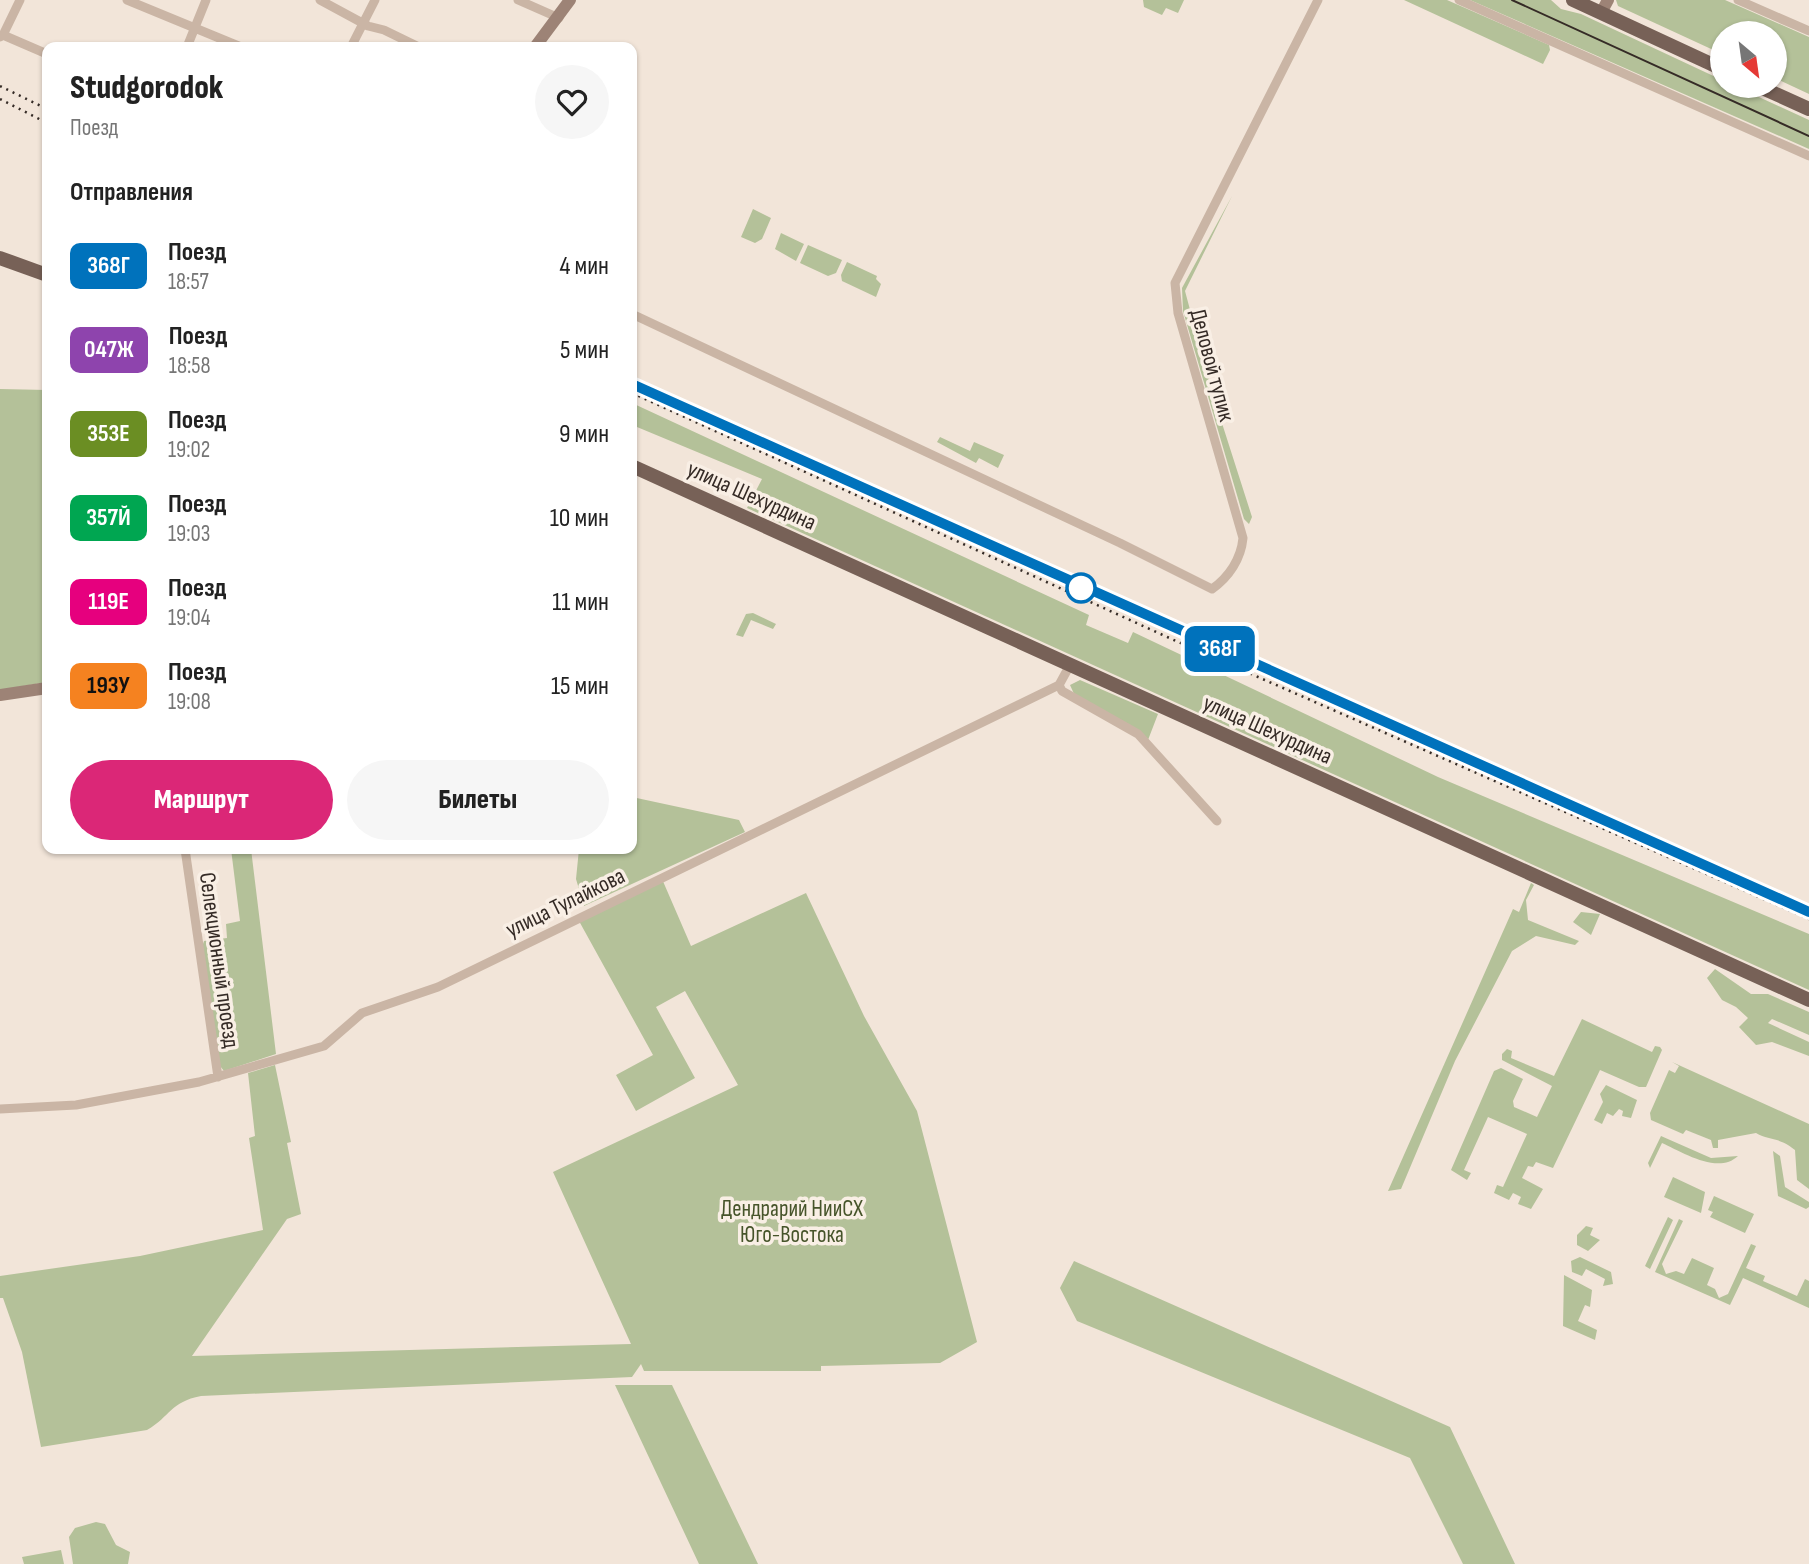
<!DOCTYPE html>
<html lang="ru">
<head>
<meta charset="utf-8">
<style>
  :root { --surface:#fff; --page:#f6f6f6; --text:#222; --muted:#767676; --accent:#db2777 }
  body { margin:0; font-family:"Sofia Sans Condensed",sans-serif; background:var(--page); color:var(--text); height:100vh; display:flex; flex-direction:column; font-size:26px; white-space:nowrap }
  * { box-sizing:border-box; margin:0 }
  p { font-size:23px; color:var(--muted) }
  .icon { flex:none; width:38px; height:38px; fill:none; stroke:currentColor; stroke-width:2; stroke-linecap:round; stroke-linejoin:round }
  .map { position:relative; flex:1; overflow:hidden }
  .drawer { position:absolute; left:42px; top:42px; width:595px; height:812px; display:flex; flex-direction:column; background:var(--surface); border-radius:14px; box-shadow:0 2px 5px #0004 }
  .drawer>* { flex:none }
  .badge { padding:0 14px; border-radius:10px; font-size:24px; line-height:46px }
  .needle { width:46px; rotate:151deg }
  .tools { position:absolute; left:1710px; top:21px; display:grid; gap:14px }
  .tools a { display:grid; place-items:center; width:77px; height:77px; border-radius:50%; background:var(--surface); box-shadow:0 2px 5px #0004; font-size:35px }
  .map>.badge { position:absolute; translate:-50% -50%; box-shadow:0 0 0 4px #fff }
  h2 { padding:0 28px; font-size:26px; line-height:63px }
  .round { display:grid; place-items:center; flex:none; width:74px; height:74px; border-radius:37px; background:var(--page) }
  .overview { display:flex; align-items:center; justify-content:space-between; height:119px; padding:0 28px }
  h1 { font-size:33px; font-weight:800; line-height:52px }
  .cta { display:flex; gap:14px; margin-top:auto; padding:14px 28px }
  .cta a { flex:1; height:80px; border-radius:42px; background:var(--accent); color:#fff; font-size:28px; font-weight:800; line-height:80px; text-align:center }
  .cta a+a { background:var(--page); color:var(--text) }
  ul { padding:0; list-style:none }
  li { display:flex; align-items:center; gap:21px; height:84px; padding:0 28px }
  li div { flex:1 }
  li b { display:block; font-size:26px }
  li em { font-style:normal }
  li .badge { min-width:77px; font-weight:700; text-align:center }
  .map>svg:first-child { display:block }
  .green { fill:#b4c199 }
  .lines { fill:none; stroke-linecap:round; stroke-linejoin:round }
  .street { stroke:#cab5a5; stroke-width:9 }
  .secondary { stroke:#9d8376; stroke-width:12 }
  .primary { stroke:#776157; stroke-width:14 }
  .tram { stroke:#352b26; stroke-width:2 }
  .rail { stroke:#352b26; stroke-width:2.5; stroke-dasharray:2 5; stroke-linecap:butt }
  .line-casing { stroke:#fff; stroke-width:16 }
  .line { stroke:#0072bc; stroke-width:10 }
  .stop-dot { fill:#fff; stroke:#0072bc; stroke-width:3.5 }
  .labels { text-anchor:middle; stroke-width:7; stroke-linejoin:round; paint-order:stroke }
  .street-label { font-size:23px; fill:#352b26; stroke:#f9efe5 }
  .park-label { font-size:23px; fill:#46542a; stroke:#f9efe5 }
</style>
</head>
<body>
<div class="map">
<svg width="1809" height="1564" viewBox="0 0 1809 1564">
  <rect width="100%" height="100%" fill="#f2e5d9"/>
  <path class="green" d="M1143,0H1184L1178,13L1166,8L1162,15L1144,7Z
    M1404,0H1447L1549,45L1550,50L1543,64Z
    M1470,0H1551L1561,9L1581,14L1722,80V86H1735L1809,120V149Z
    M1616,0H1725L1809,37V94L1775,78L1774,33H1722V54L1618,6Z
    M1232,196L1185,291L1212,392L1252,517L1249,524L1244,519L1183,311L1182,288Z
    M753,209L771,218L762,239L755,243L741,237Z
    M781,233L804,244L796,261L775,249Z
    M808,245L842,260L836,273L828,276L800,263Z
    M847,262L877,276L876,279L881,284L876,297L842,281L841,275Z
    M0,389L47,390V682L0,690Z
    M632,403L1089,615L1086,625L1128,643L1133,632L1438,777L1809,934V990L747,508L762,479L637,427L632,443Z
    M940,437L970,451L974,442L1004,455L998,468L979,458L976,463L937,442Z
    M753,613L776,624L773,629L751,620L743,637L736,635L746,614Z
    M1080,680L1158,714L1148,740L1075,696L1070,685Z
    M632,797L739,820L745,832L584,906L576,879L579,849H632Z
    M231,849H251L276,1054L224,1071L220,1066L202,947L204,941L227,938L226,924L240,921Z
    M662,879L691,946L806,893L864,1016L917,1111L977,1342L940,1363L821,1366V1371H644L641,1364L632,1377L201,1396C170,1402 171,1416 147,1430L41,1447L22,1352L3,1298H0V1276L140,1256L263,1230L249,1138L255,1136L248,1073L275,1065L291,1142L287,1143L301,1214L287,1219L192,1356L631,1344L553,1172L738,1085L685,991L656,1007L695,1078L636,1111L616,1075L653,1055L579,921Z
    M1531,883L1534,885L1526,900L1528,920L1579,941L1575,945L1536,936L1512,951L1455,1061L1401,1189L1388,1191L1513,909L1519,912Z
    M1581,912L1600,914L1591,935L1573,922Z
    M1715,969L1751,994H1768L1809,1012V1035L1772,1019L1768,1023L1809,1042V1056L1772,1042L1756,1045L1739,1027L1748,1018L1736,1007L1722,1000L1707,978Z
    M1582,1019L1652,1052L1655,1046L1660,1047L1662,1050L1646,1087H1639L1600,1070L1553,1168L1536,1162L1533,1167L1528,1166L1522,1178L1543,1189L1531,1209L1518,1204L1521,1197L1513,1193L1509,1200L1494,1193L1497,1185L1503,1187L1527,1134L1488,1117L1464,1170L1471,1173L1467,1180L1451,1170L1494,1071L1501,1068L1523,1079L1513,1101L1514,1107L1537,1117L1552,1086L1502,1060V1054L1507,1049L1512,1051L1511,1058L1554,1076Z
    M1672,1062L1809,1124V1189L1797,1180L1795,1150C1778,1136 1769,1141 1756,1133L1718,1140V1148H1713L1711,1140L1686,1130L1683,1134L1651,1120L1650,1113L1669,1070L1675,1073L1679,1066Z
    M1606,1085L1637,1100L1631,1118L1622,1116L1623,1111L1619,1109L1613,1116L1607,1113L1602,1124L1594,1120L1603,1102L1600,1094Z
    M1661,1136L1711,1158L1738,1156C1718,1175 1682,1152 1662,1143L1650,1168L1648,1163Z
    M1773,1151L1780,1156L1785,1187L1809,1202V1207L1806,1209L1778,1196Z
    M1673,1177L1705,1192L1701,1213L1664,1197Z
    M1714,1196L1754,1214L1745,1233L1710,1217L1713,1212L1708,1210Z
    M1668,1217L1673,1220L1650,1269L1645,1266Z
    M1679,1219L1683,1221L1662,1264L1666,1274L1676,1271L1684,1274L1692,1258L1714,1268L1707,1285L1715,1289L1719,1298L1728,1294L1751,1244L1756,1246L1746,1268L1765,1276L1763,1281L1797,1296L1805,1279L1809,1281V1308L1743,1278L1730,1305L1655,1272Z
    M1586,1226L1593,1228L1590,1235L1600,1240L1588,1251L1577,1245V1235Z
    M1580,1257L1611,1272L1613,1284L1603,1286L1605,1279L1586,1269L1582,1276L1572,1272L1571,1261Z
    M1074,1261L1450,1427L1515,1564H1463L1410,1458L1077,1321L1060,1288Z
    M1564,1275L1592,1290L1590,1307L1585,1305L1578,1321L1597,1330L1595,1340L1563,1326Z
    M615,1385H672L758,1564H699Z
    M96,1522L105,1524L116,1545L130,1552L128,1564H73L69,1537L75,1528Z
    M61,1550L64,1564H24L22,1557Z"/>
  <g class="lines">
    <path class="street" d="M127,0L241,47
      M320,0L368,26L384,30L419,47
      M518,0L559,18
      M1459,0L1809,156
      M1738,0L1809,31
      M3,35L20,0
      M0,37L3,35L47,54
      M187,47L206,0
      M351,47L375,0
      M632,314L1120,543L1212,589C1229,577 1241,559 1243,538L1178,313L1175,283L1318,0
      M1059,685L1062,691L1138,734L1217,821
      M185,849L218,1077
      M0,1109L76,1105L199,1082L324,1046L362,1013L438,987L1059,685L1070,665"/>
    <path class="secondary" d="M1601,13L1608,0
      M535,47L570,0
      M0,695L47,688"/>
    <path class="primary" d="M1573,0L1722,69
      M1758,86L1809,109
      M0,258L47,275
      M632,466L1809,1000"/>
    <path class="tram" d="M1512,0L1809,136"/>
    <path class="rail" d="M0,86L47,109
      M0,99L47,123
      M632,379L1809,906
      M632,393L1176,641L1809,919"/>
  </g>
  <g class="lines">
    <g class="line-casing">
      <path id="line" d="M632,384L1809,912"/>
    </g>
    <use href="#line" class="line"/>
  </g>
  <circle class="stop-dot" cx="1081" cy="588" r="14"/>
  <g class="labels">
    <g class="street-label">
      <text transform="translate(1213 365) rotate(75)" y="8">Деловой тупик</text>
      <text transform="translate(752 495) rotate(24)" y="8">улица Шехурдина</text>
      <text transform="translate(1268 729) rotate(24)" y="8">улица Шехурдина</text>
      <text transform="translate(565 902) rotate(-26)" y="8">улица Тулайкова</text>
      <text transform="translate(220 960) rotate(82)" y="8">Селекционный проезд</text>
    </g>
    <g class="park-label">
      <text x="792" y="1216">Дендрарий НииСХ<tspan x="792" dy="26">Юго-Востока</tspan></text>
    </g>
  </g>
</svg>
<div class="tools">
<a><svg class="needle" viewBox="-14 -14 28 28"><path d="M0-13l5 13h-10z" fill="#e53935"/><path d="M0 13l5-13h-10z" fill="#767676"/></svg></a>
</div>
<b class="badge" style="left:1220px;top:649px;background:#0072bc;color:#fff">368Г</b>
<section class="drawer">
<div class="overview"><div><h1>Studgorodok</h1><p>Поезд</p></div><a class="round"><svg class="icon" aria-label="heart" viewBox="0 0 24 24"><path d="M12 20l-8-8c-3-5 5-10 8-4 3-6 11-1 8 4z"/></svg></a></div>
<h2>Отправления</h2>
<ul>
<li><span class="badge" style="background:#0072bc;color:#fff">368Г</span><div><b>Поезд</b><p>18:57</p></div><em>4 мин</em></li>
<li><span class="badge" style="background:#8e44ad;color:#fff">047Ж</span><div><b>Поезд</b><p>18:58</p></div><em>5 мин</em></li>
<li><span class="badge" style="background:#6b8e23;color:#fff">353Е</span><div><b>Поезд</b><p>19:02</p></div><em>9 мин</em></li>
<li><span class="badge" style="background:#00a651;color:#fff">357Й</span><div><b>Поезд</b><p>19:03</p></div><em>10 мин</em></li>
<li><span class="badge" style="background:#e6007e;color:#fff">119Е</span><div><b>Поезд</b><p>19:04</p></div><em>11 мин</em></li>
<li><span class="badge" style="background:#f58220;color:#111">193У</span><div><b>Поезд</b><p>19:08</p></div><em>15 мин</em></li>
</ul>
<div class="cta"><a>Маршрут</a><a>Билеты</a></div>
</section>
</div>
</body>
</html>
